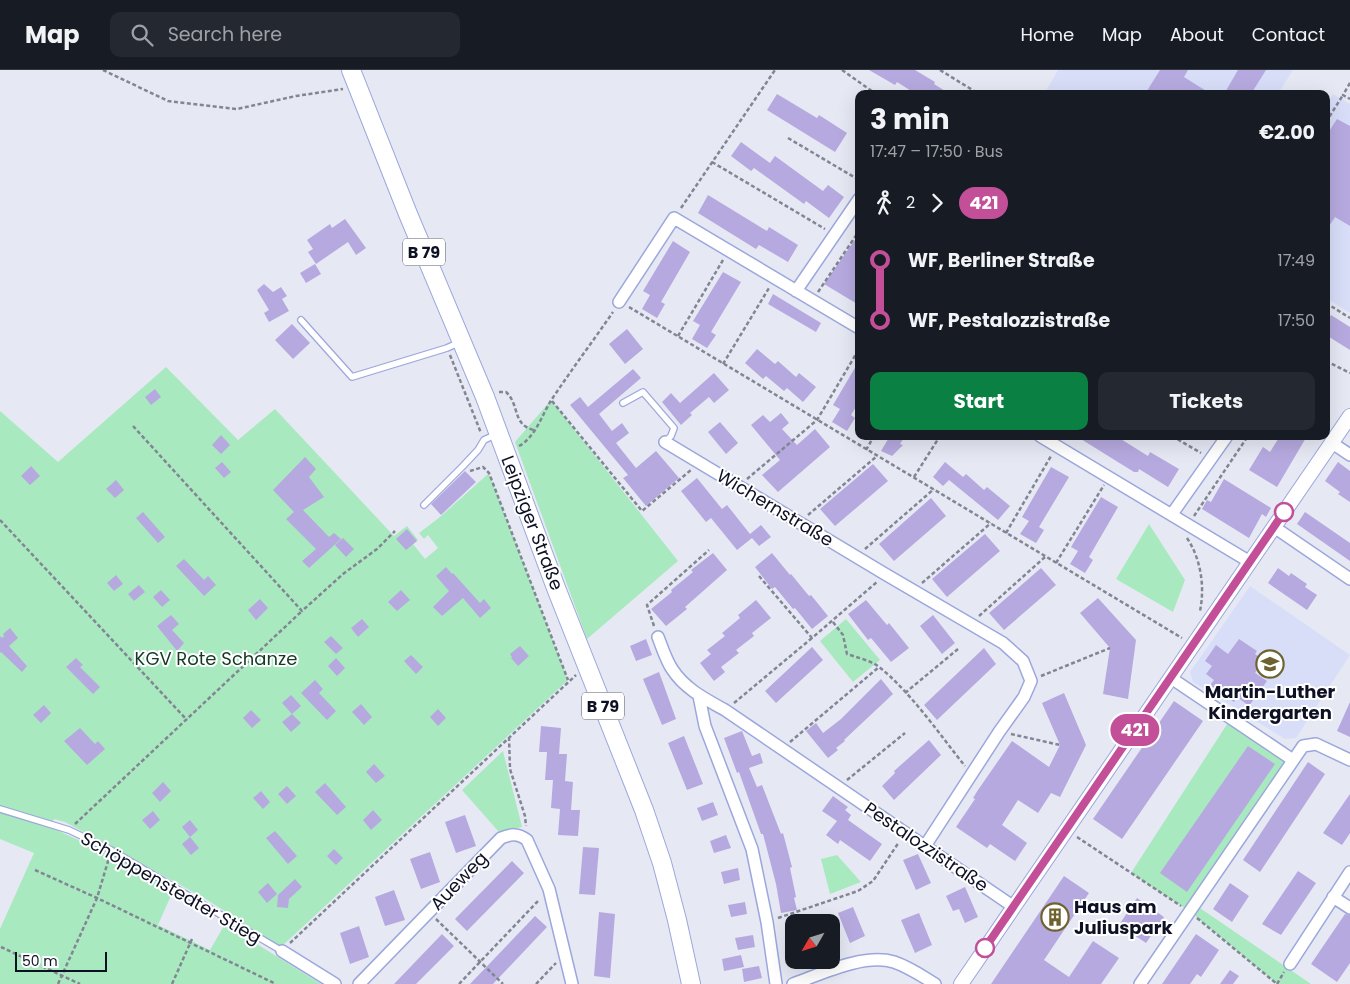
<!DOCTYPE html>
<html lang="en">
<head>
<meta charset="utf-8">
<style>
  :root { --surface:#171b24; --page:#242831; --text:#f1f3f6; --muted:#9ea1a6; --line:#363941; --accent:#0b8043 }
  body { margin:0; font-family:Poppins,sans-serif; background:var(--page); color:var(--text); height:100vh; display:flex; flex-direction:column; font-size:19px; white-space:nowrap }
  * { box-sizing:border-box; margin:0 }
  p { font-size:16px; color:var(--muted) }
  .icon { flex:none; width:28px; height:28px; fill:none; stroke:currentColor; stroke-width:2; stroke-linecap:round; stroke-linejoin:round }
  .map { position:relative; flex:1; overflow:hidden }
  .drawer { position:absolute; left:855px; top:20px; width:475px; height:350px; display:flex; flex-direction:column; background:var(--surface); border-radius:10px; box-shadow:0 5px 20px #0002 }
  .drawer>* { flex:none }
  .badge { padding:0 10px; border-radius:16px; font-size:18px; line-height:32px }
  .needle { width:32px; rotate:231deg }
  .buttons { position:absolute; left:785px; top:844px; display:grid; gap:10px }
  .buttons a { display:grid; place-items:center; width:55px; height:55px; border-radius:10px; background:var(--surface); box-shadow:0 5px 20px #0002; font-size:25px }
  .scale { position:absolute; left:15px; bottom:12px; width:92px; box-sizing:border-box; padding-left:5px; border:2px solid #0e1124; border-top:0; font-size:14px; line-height:18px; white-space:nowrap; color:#0e1124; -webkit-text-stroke:4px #fff; paint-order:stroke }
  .map>.badge { position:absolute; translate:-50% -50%; box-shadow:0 0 0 2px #fff }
  .legs { display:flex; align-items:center; gap:8px; height:55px; padding:0 15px; font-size:16px }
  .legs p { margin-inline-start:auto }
  .headline { display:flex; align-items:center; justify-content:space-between; height:85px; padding:0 15px }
  h1 { font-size:28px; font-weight:700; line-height:38px }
  .button { display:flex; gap:10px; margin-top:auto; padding:10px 15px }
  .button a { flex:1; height:58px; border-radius:10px; background:var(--accent); color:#fff; font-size:20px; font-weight:700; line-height:58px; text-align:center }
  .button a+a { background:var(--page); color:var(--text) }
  ul { padding:0 15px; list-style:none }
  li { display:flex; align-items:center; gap:18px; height:60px; font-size:19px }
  li i { display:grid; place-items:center; width:8px; height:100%; margin:0 6px; background:currentColor }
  li i::after { content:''; width:12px; height:12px; margin:-6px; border:4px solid; border-radius:50%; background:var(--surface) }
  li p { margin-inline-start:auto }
  li:first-child i { background:linear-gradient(#0000 50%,currentColor 0) }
  li:last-child i { background:linear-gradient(currentColor 50%,#0000 0) }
  header { display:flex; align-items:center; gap:30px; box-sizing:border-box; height:70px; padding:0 25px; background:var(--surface); border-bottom:1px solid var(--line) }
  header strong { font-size:24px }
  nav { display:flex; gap:28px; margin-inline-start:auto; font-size:18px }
  .search { width:350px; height:45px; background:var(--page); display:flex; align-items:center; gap:12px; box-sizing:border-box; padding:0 18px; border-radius:10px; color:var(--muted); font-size:19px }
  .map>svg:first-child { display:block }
  .built { fill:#d8def8 }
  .green { fill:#a9e9bf }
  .building { fill:#b6a9df }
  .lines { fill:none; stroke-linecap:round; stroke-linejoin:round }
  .service-casing { stroke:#9ca7dc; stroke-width:8 }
  .minor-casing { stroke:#9ca7dc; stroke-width:14 }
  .tertiary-casing { stroke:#9ca7dc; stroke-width:16 }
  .primary-casing { stroke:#9ca7dc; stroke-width:20 }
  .path { stroke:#828594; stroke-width:2.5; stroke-dasharray:4 2.5; stroke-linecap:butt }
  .service { stroke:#fff; stroke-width:5.5 }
  .minor { stroke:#fff; stroke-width:11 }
  .tertiary { stroke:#fff; stroke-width:14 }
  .primary { stroke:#fff; stroke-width:18 }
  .line-1-casing { stroke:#fff; stroke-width:11 }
  .line-1 { stroke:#c24f97; stroke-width:8 }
  .stop-1-dot { fill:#fff; stroke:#c24f97; stroke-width:2.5 }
  .labels { text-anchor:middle; stroke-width:4; stroke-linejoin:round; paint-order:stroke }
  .shield { fill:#fff; stroke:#565866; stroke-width:1 }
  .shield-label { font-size:16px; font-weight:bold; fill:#0e1124 }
  .street-label { font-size:18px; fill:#0e1124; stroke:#fff }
  .park-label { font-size:18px; fill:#143924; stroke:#fff }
  .poi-label { font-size:18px; font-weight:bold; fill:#0e1124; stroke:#fff }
</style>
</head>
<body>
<header>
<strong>Map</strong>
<div class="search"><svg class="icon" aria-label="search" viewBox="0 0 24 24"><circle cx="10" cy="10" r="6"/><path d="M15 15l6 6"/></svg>Search here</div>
<nav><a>Home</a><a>Map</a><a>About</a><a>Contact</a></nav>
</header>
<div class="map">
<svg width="1350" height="914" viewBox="0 0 1350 914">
  <rect width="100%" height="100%" fill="#e6e9f4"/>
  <path class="built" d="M1058,0H1293L1278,24H1044Z
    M1333,24L1350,34V243L1326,228V36Z
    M1250,516L1350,585L1296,668L1285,669L1193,612L1190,602Z"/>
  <path class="green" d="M166,297L238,370L275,339L394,466L407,456L418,470L413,474L425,489L438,478L428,465L424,469L419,463L440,447L489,403L568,610L281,877L204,828L65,752L54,749L50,757L107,783L173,821L158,855L210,880L225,854L321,914H0V859L34,783L0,769V341L58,392Z
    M551,330L678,491L587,569L515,372Z
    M1149,454L1185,510L1173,542L1116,509Z
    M846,549L880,590L853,612L820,571Z
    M1231,648L1293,690L1194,834L1311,914H1277L1189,841L1131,803Z
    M503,681L522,757L499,762L462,720Z
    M837,785L861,812L830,824L821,789Z"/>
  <path class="building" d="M869,0H915L935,12L934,14L950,24H916L897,12L895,15Z
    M1160,0H1188L1184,7L1211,24H1145Z
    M1238,0H1266L1251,24H1224Z
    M777,24L817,48L819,45L847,63L835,82L767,40Z
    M1337,49L1350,56V156L1335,147L1326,161V66Z
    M741,72L770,93L775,86L823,121L828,115L844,127L829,148L806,131L804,134L754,98L751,101L731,86Z
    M708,125L767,161L769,157L798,175L788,192L759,175L756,179L698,143Z
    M345,149L366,178L356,185L348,172L316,194L308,182L313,179L307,170L330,154L332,158Z
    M859,164V235L824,214Z
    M673,171L690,182L661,232L665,234L657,248L642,239L650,225L643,221Z
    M315,194L321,204L306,213L300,203Z
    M723,202L741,212L711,262L716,265L707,278L692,269L700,255L693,251Z
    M264,214L273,222L281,217L287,226L282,229L289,241L269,252L264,243L269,240L257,220Z
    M773,224L821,253L816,262L768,234Z
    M1331,245L1350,257V280L1326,265V252Z
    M292,254L310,273L293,289L275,270Z
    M627,259L643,279L625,294L609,274Z
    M757,279L775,294L778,291L796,307L799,303L816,317L803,332L787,318L784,321L766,306L763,309L745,293Z
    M859,291V332L851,345L855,348L847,361L832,352L840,339L833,335Z
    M633,299L641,308L599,344L612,361L622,353L629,363L616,373L636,398L656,381L679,408L646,436L623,408L628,405L570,335L580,327L588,337Z
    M714,303L729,320L714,333L709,327L690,343L692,345L681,355L662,332L671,323L680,333Z
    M155,319L161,327L151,335L145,327Z
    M781,343L789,353L782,359L797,375L815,359L830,377L778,422L762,405L780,390L751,355L763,345L770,352Z
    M720,352L738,373L726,384L708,362Z
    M221,365L230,375L221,384L212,375Z
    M890,366H905L900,374L903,375L892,386L881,381Z
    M1076,366H1116L1148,386L1150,382L1179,399L1168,417L1139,399L1138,402H1134Z
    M1280,366H1307L1277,417L1249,400L1263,377L1270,382Z
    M305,387L316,399L309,407L324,427L303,440L329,467L334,463L341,469L309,498L302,491L316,479L286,449L294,442L273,420Z
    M222,392L231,402L224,408L215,398Z
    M945,392L963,407L966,404L984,420L987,417L1010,436L998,450L949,410L943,416L933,407Z
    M1338,392L1350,401V432L1338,424L1340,422L1325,411Z
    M873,394L888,411L835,456L820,439Z
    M31,396L40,406L30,415L21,406Z
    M1051,397L1069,407L1039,457L1044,460L1036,473L1020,464L1029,451L1022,447Z
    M465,401L476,412L441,445L431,434Z
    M697,408L722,439L727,435L750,464L761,455L771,467L759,476L752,468L737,480L711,448L706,452L681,421Z
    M1224,409L1271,438L1266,447L1262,444L1249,468L1202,439L1207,430L1211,432Z
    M116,410L124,420L115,428L106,419Z
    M1101,427L1118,437L1089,487L1093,490L1085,503L1070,494L1078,481L1071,477Z
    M931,428L946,446L894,491L879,474Z
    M143,442L165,467L158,473L136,448Z
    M1305,442L1350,473V491L1297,454Z
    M407,459L417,471L406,480L396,469Z
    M985,464L1000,481L947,527L932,509Z
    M343,468L354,479L346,487L335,475Z
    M713,483L727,500L685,537L687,539L666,556L651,539L672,522L671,520L693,502L691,500Z
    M772,483L790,505L791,504L809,526L811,525L828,546L812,559L795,538L793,539L775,517L772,519L755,497Z
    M184,489L204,510L208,506L216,515L204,526L176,496Z
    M446,497L452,504L453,503L480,533L484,529L491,538L480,548L463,528L442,546L433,537L449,521L436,506Z
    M1041,498L1056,515L1004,560L989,543Z
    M1278,498L1289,506L1291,503L1307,514L1305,517L1317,525L1307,540L1268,513Z
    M116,505L123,514L114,521L107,513Z
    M139,515L145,522L134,531L128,524Z
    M161,520L170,530L162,537L153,527Z
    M401,520L410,530L397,541L388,532Z
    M1098,528L1136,570L1128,629L1103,624L1110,578L1080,543Z
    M260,529L268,538L256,550L248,540Z
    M756,530L771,548L752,563L754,566L736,580L739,583L721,597L725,602L714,611L700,593L711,584L707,580L725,566L722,563L740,548L738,545Z
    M866,530L887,555L889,553L909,578L891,592L871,568L868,570L848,544Z
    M171,545L179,554L172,560L184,573L177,581L157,556Z
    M933,545L955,573L942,584L920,556Z
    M362,549L369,557L358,567L351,558Z
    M10,558L18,568L9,576L27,596L22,602L1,582L0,583V566L2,568L4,566L3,564Z
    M331,566L343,578L336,584L324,572Z
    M646,569L652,585L636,591L630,576Z
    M1239,569L1257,581L1255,584L1264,590L1255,603L1267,611L1249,636L1237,627L1234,632L1210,615L1214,610L1206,604L1212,596L1205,591L1216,575L1228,584Z
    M520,576L529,586L518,596L511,588L512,587L510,584Z
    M812,577L823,590L776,633L765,621Z
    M984,578L996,594L937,650L924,635Z
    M411,585L423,597L416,604L404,591Z
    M76,588L83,595L80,597L100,617L93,624L66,597Z
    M336,588L345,598L337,606L328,596Z
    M659,602L676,649L662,655L643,609Z
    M881,609L893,624L844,670L845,671L836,678L838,680L828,688L806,661L816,653L823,663L841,649Z
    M315,610L323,619L319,623L336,641L327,650L301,623Z
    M1064,623L1086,675L1060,727L1051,723L1038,743L1018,730L1002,755L1027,773L1015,791L990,774L987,778L956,757L975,729L973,728L978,720L1012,671L1049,697L1060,675L1042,633Z
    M291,625L301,636L292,644L282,633Z
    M1174,631L1203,651L1122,769L1093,749Z
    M1350,632V667L1337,661Z
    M361,634L372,647L364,655L352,642Z
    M44,635L51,643L41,653L33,645Z
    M438,639L446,648L438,656L430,647Z
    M251,640L261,650L252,658L243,648Z
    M292,644L301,653L291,662L282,652Z
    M541,656L561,658L559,684H567L565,711L573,712L571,740H580L578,766L558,765L560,739L551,738L553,710H545L547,682H539Z
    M80,658L95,674L98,671L105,679L87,695L64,671Z
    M742,661L752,686L760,683L763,693L749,698L757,717L762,715L781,764L783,763L792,797L790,798L796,827L794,828L797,840L781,843L776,814L763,764H761L739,702L737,703L724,668Z
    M684,666L703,714L687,720L668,673Z
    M929,670L941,685L894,730L882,716L895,703L894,701Z
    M1248,676L1275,694L1187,822L1160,803Z
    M1308,692L1325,704L1260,802L1243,790Z
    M374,694L385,706L376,713L366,702Z
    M163,712L171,721L160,732L152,723Z
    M325,713L346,737L337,745L315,722Z
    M287,716L296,726L287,734L278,724Z
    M261,721L270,732L263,739L253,728Z
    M1350,724V763L1342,775L1323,763Z
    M833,726L848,737L845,740L851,745L848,750L882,774L870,791L840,770L838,774L826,765L837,751L822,741Z
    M713,732L718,745L702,751L697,738Z
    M373,740L382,750L371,760L363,750Z
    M153,741L160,750L150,759L142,750Z
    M465,745L476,776L456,783L445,752Z
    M190,750L198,760L190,767L182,757Z
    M275,761L297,786L288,794L266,768Z
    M726,765L731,778L714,783L710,771Z
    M190,767L199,778L191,785L182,774Z
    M583,777L599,778L595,825L579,824Z
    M334,779L343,788L336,795L327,786Z
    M430,782L440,812L421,819L410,789Z
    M918,784L931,813L916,820L903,790Z
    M512,791L524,803L467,861L455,849Z
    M738,798L740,810L724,814L721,802Z
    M1298,801L1316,813L1281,865L1262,854Z
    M1064,806L1089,823L1044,890L1069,907L1093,871L1119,888L1101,914H991Z
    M295,809L302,817L289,829L288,838L277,837L278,825Z
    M268,813L277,824L267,833L258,822Z
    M1230,813L1249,826L1232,852L1213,839Z
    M965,817L978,847L965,853L959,839L953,841L946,826Z
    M394,820L405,850L385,856L375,827Z
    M1137,828L1164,847L1146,873L1119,855Z
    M745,832L747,844L731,847L728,835Z
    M853,837L865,866L850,873L838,843Z
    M599,842L615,844L610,908L594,906Z
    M919,843L932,875L915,883L901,850Z
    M1345,844L1350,845V893L1337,912L1311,894Z
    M535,846L547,857L493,914H470Z
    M359,856L369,887L350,894L340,863Z
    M442,864L454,876L416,914H394Z
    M1196,864L1219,880L1201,907L1197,904L1190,914H1162Z
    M753,865L755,877L738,880L735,868Z
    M741,885L744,897L724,901L722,889Z
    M759,896L762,908L744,912L742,899Z
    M1230,900L1239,906L1233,914H1220Z"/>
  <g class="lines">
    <g class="service-casing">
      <path id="service" d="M301,250L352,307L447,278L460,272
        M623,333L643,322L674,358L671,366L665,372
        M424,435L463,396L478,380L484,370L497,364
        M0,739L69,760L111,780L282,881"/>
    </g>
    <g class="minor-casing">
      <path id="minor" d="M796,221L859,129
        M619,232L674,148L859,258
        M1040,366L1250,492
        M665,372L885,504L1003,573L1023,591L1031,611L1024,627L999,662L925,776
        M1332,373L1350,385
        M1172,444L1227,366
        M1274,457L1350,509
        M658,567C662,577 666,590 672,599C685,619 705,629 725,640L1014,837
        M1171,608L1293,690
        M699,626L705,656L752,779L767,852L776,914
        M1333,827L1350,838
        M282,881L335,914
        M1290,894L1350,802
        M359,914L501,768C511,764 518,763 527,770L549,819L572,914
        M793,914C821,904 864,883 894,892C909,897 922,906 935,914
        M1140,914L1303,676L1316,674L1350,690"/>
    </g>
    <g class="tertiary-casing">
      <path id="tertiary" d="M961,914L1350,346"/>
    </g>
    <g class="primary-casing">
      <path id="primary" d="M351,0L408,144L485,327L556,518L644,740L662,793L677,850L691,914"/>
    </g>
    <path class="path" d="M103,0L168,31L237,39L296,26L343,19
      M842,0L876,24
      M940,0L979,24
      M1350,13L1343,25L1350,29
      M1326,52L1343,25
      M788,68L859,110
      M712,92L825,159
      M681,138L775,0
      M818,222L859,161
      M1326,233L1350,248
      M629,237L1182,568
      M678,266L723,190
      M450,285L481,363
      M1326,291L1350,303
      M723,294L769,218
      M499,322H506C520,335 512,355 534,360
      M552,331L642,441L691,400
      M133,356L302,541L343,504L377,479L395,461
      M1172,366L1201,383
      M519,376C536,367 542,344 552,329C572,299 593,271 613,242
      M866,380L874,366
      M470,401L483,397L489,403L568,610
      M914,407L940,366
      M747,409L817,350L859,279
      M808,445L877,386
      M1194,446L1248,366
      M0,450L187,650
      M1006,463L1051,386
      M1187,468C1201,489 1205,517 1200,541
      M865,479L934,419
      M1056,493L1104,415
      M759,506L812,568L877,512
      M922,513L991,453
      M979,546L1045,487
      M833,552L843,565L847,584C858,588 870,590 879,597C910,621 940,665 965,696
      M654,556L647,535L709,480
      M1041,606L1110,578
      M905,623L958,579
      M734,633L812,568
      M1011,664L1060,675
      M509,667L510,699L525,746L526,756
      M790,672L879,597
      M847,710L905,663
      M75,754L302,541
      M1077,767L1181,836
      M35,800L97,828L276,914
      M778,848L858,821L873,811L899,772
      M1197,848L1277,914
      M436,849L503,914
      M290,873L576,605
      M1,877L80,914
      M58,914L97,828L109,788
      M172,914L192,869
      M459,914L539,830
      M536,914L556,893
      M1277,914L1284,902"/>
    <use href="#service" class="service"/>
    <use href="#minor" class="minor"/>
    <use href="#tertiary" class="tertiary"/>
    <use href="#primary" class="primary"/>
  </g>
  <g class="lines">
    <g class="line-1-casing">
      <path id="line-1" d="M985,878L1284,442"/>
    </g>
    <use href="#line-1" class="line-1"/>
  </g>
  <defs>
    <g id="school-ring" transform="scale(1.4375)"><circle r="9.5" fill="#fff" stroke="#6e622f" stroke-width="1.5"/><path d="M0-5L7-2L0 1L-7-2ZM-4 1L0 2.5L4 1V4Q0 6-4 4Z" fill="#6e622f"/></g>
    <g id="building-ring" transform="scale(1.4375)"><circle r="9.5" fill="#fff" stroke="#6e622f" stroke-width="1.5"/><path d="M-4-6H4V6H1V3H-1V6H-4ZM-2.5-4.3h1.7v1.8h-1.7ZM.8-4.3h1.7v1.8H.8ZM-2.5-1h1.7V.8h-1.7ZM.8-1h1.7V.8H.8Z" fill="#6e622f"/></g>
  </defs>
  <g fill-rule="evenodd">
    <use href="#school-ring" x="1270" y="594"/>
    <use href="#building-ring" x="1055" y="847"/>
  </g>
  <g class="stop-1-dot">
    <circle cx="1284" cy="442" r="9"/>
    <circle cx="985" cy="878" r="9"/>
  </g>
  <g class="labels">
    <g class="shield">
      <rect x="403" y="168.5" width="42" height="27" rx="4"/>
      <rect x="582" y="622.5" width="42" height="27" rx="4"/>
    </g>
    <g class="shield-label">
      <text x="424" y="188">B 79</text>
      <text x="603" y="642">B 79</text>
    </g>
    <g class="street-label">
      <text transform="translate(775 438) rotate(31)" y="6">Wichernstraße</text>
      <text transform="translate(532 453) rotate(69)" y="6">Leipziger Straße</text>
      <text transform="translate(926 777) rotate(34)" y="6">Pestalozzistraße</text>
      <text transform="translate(459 811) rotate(-46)" y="6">Aueweg</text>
      <text transform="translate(171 818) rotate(30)" y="6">Schöppenstedter Stieg</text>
    </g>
    <g class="park-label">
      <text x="216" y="595">KGV Rote Schanze</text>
    </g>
    <g class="poi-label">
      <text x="1270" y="628">Martin-Luther<tspan x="1270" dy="21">Kindergarten</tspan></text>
      <text x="1074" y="843" text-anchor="start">Haus am<tspan x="1074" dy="21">Juliuspark</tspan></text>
    </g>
  </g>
</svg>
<div class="buttons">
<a><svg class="needle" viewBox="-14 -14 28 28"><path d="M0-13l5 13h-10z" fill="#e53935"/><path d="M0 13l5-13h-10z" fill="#9ea1a6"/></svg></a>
</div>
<div class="scale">50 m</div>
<b class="badge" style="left:1135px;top:660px;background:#c24f97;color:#fff">421</b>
<section class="drawer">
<div class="headline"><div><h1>3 min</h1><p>17:47 – 17:50 · Bus</p></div><b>€2.00</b></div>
<div class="legs"><svg class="icon" aria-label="walk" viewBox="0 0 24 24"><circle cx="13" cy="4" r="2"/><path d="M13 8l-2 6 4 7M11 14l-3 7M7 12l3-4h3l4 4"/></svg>2<svg class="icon" aria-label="forward" viewBox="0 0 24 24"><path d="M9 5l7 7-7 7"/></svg><b class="badge" style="background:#c24f97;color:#fff">421</b></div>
<ul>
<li><i style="color:#c24f97"></i><b>WF, Berliner Straße</b><p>17:49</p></li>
<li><i style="color:#c24f97"></i><b>WF, Pestalozzistraße</b><p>17:50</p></li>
</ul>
<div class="button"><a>Start</a><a>Tickets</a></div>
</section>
</div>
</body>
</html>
